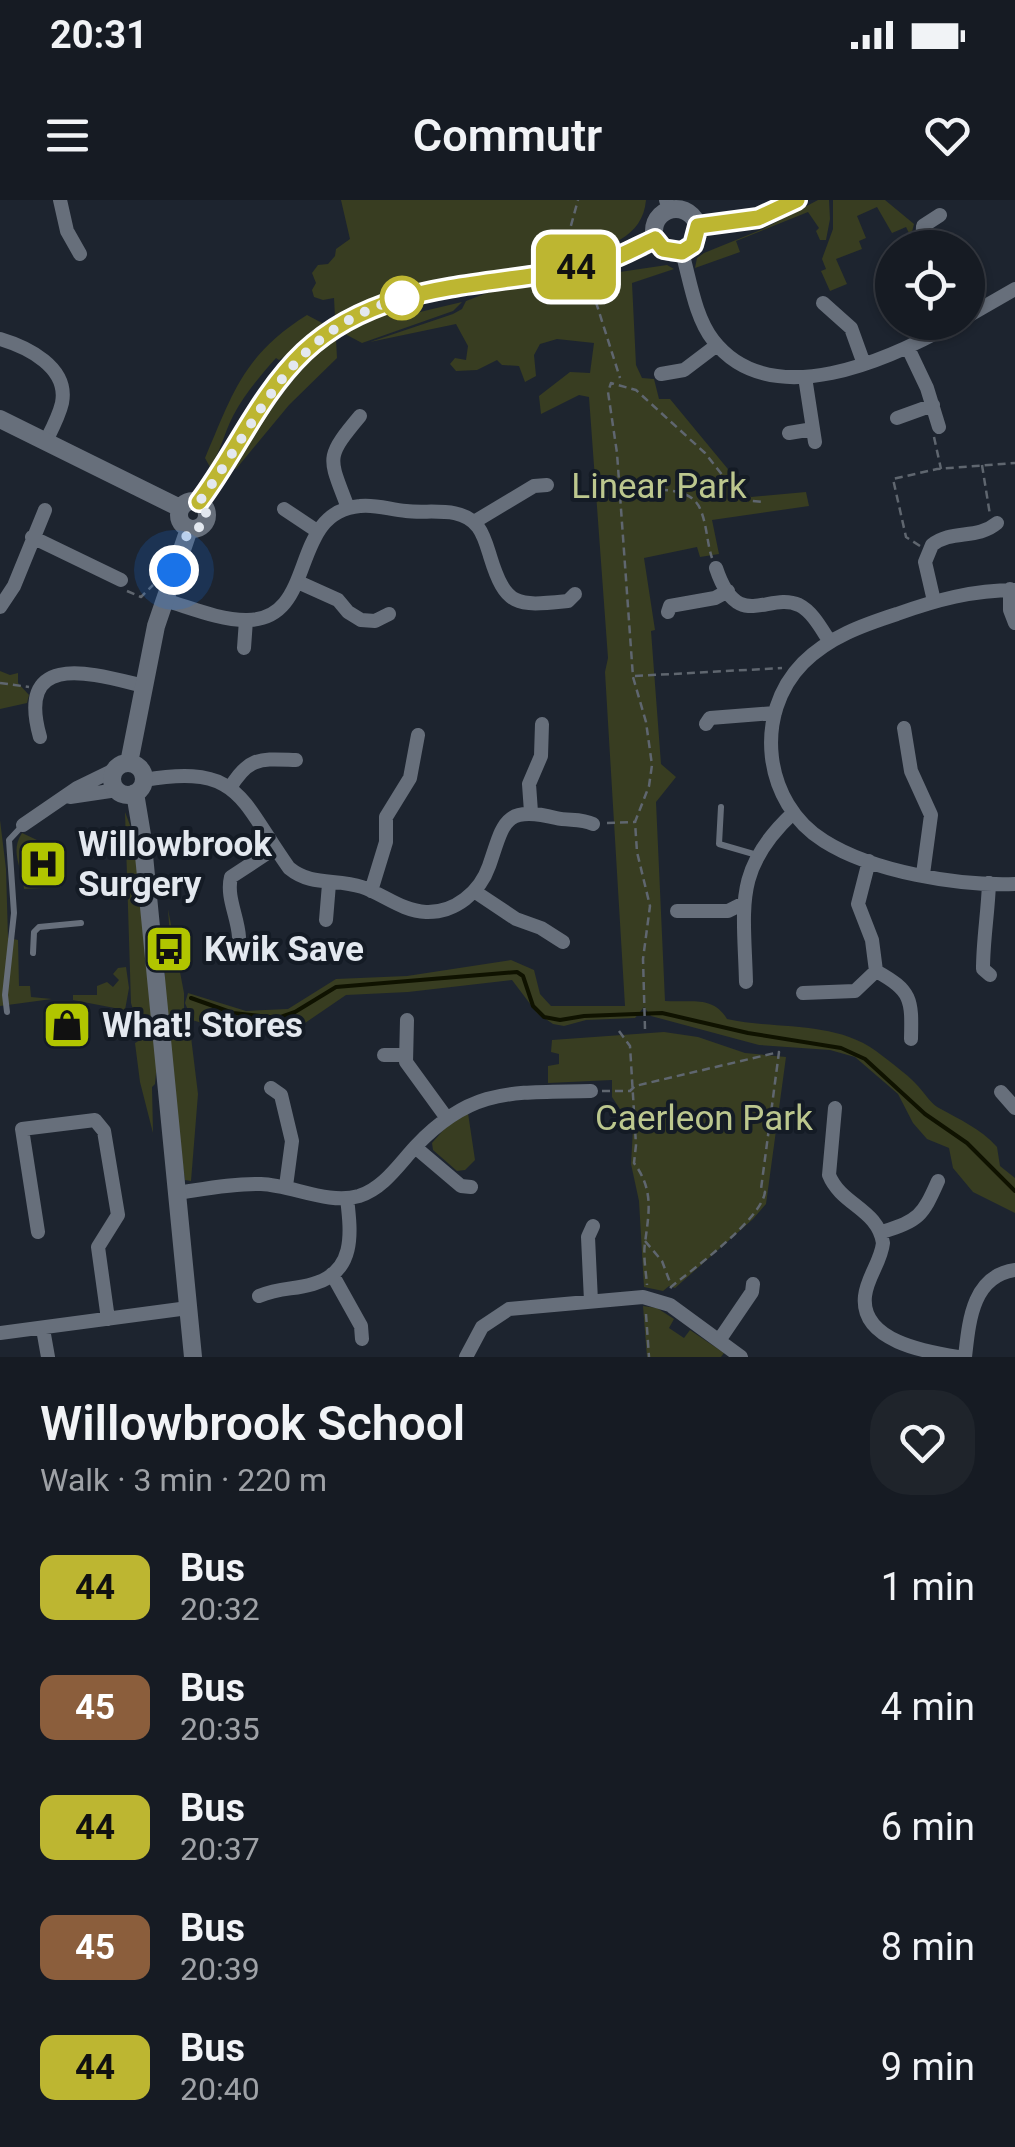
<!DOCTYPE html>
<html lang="en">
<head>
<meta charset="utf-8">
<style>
  :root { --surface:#161b23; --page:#1f242b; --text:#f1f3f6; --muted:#9ea1a6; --line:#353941 }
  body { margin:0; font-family:Roboto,sans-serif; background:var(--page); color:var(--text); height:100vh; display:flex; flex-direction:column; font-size:38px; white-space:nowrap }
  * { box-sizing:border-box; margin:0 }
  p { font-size:32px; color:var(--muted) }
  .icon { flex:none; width:55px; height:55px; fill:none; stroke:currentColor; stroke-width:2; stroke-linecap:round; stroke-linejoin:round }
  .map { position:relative; height:1157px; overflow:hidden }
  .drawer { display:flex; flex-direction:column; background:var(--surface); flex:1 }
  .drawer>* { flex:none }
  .badge { padding:0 20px; border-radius:15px; font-size:35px; line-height:65px }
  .buttons { position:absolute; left:875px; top:30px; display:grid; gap:20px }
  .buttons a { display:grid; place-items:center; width:110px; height:110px; border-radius:50%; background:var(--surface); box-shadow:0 2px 8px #0004,0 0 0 2px var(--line); font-size:50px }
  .you { position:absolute; width:50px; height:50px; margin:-25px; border:8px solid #fff; border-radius:50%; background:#1a73e8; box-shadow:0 0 0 15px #1a73e833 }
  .map>.badge { position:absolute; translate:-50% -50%; box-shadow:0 0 0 5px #fff }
  .round { display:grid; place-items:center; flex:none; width:105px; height:105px; border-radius:40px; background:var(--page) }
  .overview { display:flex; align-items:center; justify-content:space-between; height:170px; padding:0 40px }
  h1 { font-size:48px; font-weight:600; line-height:75px }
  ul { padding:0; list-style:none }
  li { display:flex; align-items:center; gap:30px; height:120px; padding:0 40px }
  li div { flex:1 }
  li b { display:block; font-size:38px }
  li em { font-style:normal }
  li .badge { min-width:110px; font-weight:700; text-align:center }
  .status { display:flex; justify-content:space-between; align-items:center; height:70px; padding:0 50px; background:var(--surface); direction:ltr }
  .status svg { height:28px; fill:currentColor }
  header { display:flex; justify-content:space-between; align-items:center; height:130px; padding:0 40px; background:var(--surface); font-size:45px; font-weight:600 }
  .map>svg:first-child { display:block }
  .green { fill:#383d21 }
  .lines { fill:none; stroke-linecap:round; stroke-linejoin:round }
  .stream { stroke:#0f1200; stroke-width:4 }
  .path { stroke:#5f666f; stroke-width:2.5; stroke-dasharray:8 5; stroke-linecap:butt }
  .service { stroke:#676f7b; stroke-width:6 }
  .minor { stroke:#676f7b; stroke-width:14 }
  .tertiary { stroke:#676f7b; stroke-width:18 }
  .line-casing { stroke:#fff; stroke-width:22 }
  .line { stroke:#bdb631; stroke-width:15 }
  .walk { stroke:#e3e8ef; stroke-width:10; stroke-dasharray:0 18 }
  .stop-dot { fill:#fff; stroke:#bdb631; stroke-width:5 }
  .labels { text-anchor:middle; stroke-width:8; stroke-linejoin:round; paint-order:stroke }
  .park-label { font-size:35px; fill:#bcc78e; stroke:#141b25 }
  .poi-label { font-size:35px; font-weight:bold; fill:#e3e8ef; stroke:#141b25; text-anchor:start }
</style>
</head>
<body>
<div class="status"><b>20:31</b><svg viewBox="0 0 49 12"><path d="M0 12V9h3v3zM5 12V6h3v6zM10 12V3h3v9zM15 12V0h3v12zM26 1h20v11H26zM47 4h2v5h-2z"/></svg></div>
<header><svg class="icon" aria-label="menu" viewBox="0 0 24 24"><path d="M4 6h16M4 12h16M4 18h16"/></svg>Commutr<svg class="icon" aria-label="heart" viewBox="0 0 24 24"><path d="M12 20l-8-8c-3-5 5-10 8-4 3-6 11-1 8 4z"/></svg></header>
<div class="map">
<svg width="1015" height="1157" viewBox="0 0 1015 1157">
  <rect width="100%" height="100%" fill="#1d242f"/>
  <path class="green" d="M341,0H646C643,38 606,48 574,56L571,49L549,53V61L439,83L305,143L279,160L276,158C260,176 244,195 233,216C224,233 221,251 210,267L205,258C233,193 243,155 307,115L324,124L335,117L334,98L323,100L314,97L312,90L316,83L312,73L318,65L328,64L335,56L336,49L350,39Z
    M818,0H829L830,19L826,40H820L816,31L819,28L808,12L736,41L740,52L695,68L697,58L704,53L763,29Z
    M833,0H885L914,24L912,32L909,33L906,27L892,33L877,7L857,16L866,38L859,41L862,49L836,59L847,84L830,91L821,71L826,69L822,59L833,29Z
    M667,65L674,69L632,83L636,165L642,178L654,179L659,199H670L751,297L806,292L809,306L712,320L719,354L700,357L697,347L644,358L655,430L651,431L661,564L676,577L656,602L665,801C690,803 713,795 727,819C775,830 833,820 876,851C891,863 912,877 923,892C928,898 932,904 939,908C960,920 980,928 997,947L1000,966L1015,978V1013L973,992L953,968L949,948L927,939L913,923L898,894L855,857L830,850L759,845L651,816L644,807L635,818L586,820L564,826L553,824L537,813L512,780L408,792L346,795L305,823L289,828L229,831L192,820L185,803L188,793L246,811L288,809L336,779L407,776L511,760L534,770L540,794L551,806H625L605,472L608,458L589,197L579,195L541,214L539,196L570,172L590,173L594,143L557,139L540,144L534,155L536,176L525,182L519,166L502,165L497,160L477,170L456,171L450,164L455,158L466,160L468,146L456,124L370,142L453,114L462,109L466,101L492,91Z
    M462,102L453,111L362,143L345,134L336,139L337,158L289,205L236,269L233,267C271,202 315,126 395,113L396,116H403Z
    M0,471L10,475L18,473V483L29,495L27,503L0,509Z
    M125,612L133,633L158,852L155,884L152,887L153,933L140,882L135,843L152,833L151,821L134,813L131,803Z
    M0,620L6,669L8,738L18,740L19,786H30L31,797L52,799L0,806Z
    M22,633L37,640L26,641L28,681L61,680V687L24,689C23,668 9,653 22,633Z
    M168,709L184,793V809L170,818L171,830L191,837L198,894L191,981L185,980L181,953L164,783L167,754L171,753Z
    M126,767L129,788L125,810L73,800V795H97V786L107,782L113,787L119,780L113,774L118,768Z
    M664,832L698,837L745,853L786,857L766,1004L753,1019L675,1088L669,1086L663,1091L644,1087L639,1001L631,964L633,929L612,897V880L548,883V866L559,864V854L551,852L552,840Z
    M468,913L475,960L465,970L457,971L433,950L432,943L446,927Z
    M643,1106L657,1108L674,1119L669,1128L684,1138L690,1130L724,1153L721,1157H647Z"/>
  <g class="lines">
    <path class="stream" d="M191,798L233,813L278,818L295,812L336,787L517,772L523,776L533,806L544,817L560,820L584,816L662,813L748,833L841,848L865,859L925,914L967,943L1015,991"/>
    <path class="path" d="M564,51L578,0
      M588,77L620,178
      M934,237L941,269
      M982,265L990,315
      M621,291C646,291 691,282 701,311C707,326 707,343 712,358
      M920,346L906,337L893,279L937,269L1015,263
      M127,391L141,397L153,385
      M635,476L782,468
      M0,483L29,487
      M607,623L634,622
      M645,829L643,759L650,706L637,652L635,622L649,586L652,565L646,522L633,477L617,253L608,192L611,183L636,190L705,253L742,300L765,302
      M619,831L630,846L636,945L634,963C654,990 649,1012 645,1043C643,1056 646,1072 647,1085
      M602,891H630L635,886L779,852L761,989L765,992C761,1020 694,1068 671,1087L669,1093
      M645,1041L662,1061L671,1085
      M646,1114L649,1157"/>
    <path class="service" d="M721,607L719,644L757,655
      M33,753L34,732L39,727L81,723
      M7,812L5,795L14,713L9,640L23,625"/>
    <path class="minor" d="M60,0L67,31L80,54
      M666,0L669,9
      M922,48L923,26L940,15
      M682,52C690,80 695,117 713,140C771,215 891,159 956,122
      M823,103L851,128L864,164
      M968,116L1015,89
      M0,139C27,147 69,167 62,203C59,216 52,229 46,241
      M908,148L927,188L939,227
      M661,174L684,170L717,145
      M805,177L815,242
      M897,218L933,205
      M789,233L813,229
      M348,308C329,257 324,259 360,216
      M284,309L317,331
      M474,322L534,286L547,285
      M32,337L121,380
      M716,368C738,434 768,391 799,405C813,412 822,430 830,442
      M298,382L338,400L348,412L361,420L375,421L389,414
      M1010,389V410L1015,423
      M1015,390C973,390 936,400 897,414C863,425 829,437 803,463C753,514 763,603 824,641C873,672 958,686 1015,684
      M164,400C189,407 219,420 246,420C319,421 287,312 360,306C376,304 391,310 406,311C429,314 461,305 478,327C484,335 487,346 490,356C506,408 517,406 568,401L575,394
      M934,401L925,362L932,345C952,329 977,340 997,323
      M0,407L14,386L45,310
      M668,412L670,406L715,398L728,391
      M244,448L246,420
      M706,524L710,518L775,513
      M904,528L911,571L931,615L923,674
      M40,537C15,449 94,474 144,486
      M144,580C241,564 239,598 289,668C312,687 336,678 362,687C383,694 402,711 426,712C455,713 480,692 489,666C504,623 503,605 556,618C569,621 581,618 593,624
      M230,588C249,556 261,559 296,560
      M70,597L117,590
      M531,612L529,584L541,556L542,524
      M23,625L77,588L116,569
      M869,661L858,704L872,740L876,771C912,791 912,799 911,839
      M989,683C988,713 983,740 983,769L990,775
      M371,691L386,642V617L410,578L418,535
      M474,691L516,719L541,728L563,742
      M677,711H728L744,703
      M326,720L329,684
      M239,737C238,717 226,697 231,677L275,648
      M746,782C744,706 733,669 793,613
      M803,793L855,791L876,771
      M407,820L406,862L446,917
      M384,855H405
      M271,888L281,895L292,941L286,986
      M1001,892L1015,908
      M835,908L829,975C841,1005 878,1009 883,1043C881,1062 867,1077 865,1096C860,1141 926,1152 958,1157
      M415,947L461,986L471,987
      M177,993C204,989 233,983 261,984C292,985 328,1005 359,996C384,988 399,964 416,946C473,886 514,893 591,891
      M38,1032L22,929L95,920L104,931L118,1015L98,1047L108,1119
      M882,1032C919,1020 922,1017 938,981
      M332,1074L361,1126L362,1139
      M259,1096C281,1087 293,1090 313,1084C356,1072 351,1033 347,998
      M591,1101L588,1037L593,1026
      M43,1129L48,1157
      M0,1133L188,1108
      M720,1139L752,1092L753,1084
      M466,1157L482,1127L509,1109L643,1097L670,1105L741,1157
      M965,1157C969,1122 972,1076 1015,1070"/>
    <path class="tertiary" d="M654 31a22 22 0 1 1 44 0a22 22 0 1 1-44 0Z
      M698,26L758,18L797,0
      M0,219L180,308
      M179 315a14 14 0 1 1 28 0a14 14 0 1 1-28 0Z
      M199,302C266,212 287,130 408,96L610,60L655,39
      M129,563L156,426L189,329
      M112 579a16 16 0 1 1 32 0a16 16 0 1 1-32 0Z
      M135,593L142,635L193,1157"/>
  </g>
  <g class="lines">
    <g class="line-casing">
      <path id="line" d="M199,302C236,253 259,195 304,152C387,74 504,90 606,61C623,56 639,46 655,39L663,49L682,52L693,45L698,26L758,18L797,0"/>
    </g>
    <use href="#line" class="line"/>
    <path class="walk" d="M174,370L189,329L198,328L206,322V308L199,302C266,212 286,130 408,96L402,98"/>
  </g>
  <defs>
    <g id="hospital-square" transform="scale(2.5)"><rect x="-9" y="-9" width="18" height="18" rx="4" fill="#b1c500" stroke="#141b25"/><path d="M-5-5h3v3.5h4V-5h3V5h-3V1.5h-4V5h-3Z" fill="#111"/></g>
    <g id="bus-square" transform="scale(2.5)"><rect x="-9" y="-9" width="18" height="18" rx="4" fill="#b1c500" stroke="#141b25"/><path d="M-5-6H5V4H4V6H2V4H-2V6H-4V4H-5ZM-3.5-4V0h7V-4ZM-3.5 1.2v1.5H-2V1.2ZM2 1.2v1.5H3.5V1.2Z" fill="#111"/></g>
    <g id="shop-square" transform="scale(2.5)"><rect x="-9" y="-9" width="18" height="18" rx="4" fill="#b1c500" stroke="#141b25"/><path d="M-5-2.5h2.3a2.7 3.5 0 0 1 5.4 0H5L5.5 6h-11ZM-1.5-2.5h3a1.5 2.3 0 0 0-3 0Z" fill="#111"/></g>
  </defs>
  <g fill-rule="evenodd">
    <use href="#hospital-square" x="43" y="664"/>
    <use href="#bus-square" x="169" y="749"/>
    <use href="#shop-square" x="67" y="825"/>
  </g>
  <circle class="stop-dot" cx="402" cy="98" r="20"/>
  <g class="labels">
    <g class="park-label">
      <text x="659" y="298">Linear Park</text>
      <text x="704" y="930">Caerleon Park</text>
    </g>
    <g class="poi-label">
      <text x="78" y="656">Willowbrook<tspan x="78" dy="40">Surgery</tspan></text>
      <text x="204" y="761">Kwik Save</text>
      <text x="102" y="837">What! Stores</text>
    </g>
  </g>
</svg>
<div class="buttons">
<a><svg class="icon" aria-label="locate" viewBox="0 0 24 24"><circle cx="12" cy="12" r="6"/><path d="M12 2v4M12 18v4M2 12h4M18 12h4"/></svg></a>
</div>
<div class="you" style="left:174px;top:370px"></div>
<b class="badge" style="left:576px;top:67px;background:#bdb631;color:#111">44</b>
</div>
<section class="drawer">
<div class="overview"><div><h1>Willowbrook School</h1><p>Walk · 3 min · 220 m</p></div><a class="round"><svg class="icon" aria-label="heart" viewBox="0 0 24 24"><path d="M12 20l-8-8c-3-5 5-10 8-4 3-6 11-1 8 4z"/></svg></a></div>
<ul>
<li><span class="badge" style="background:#bdb631;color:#111">44</span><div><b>Bus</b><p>20:32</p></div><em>1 min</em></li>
<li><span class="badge" style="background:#8b5e3c;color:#fff">45</span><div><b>Bus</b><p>20:35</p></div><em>4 min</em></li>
<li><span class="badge" style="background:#bdb631;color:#111">44</span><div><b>Bus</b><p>20:37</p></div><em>6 min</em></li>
<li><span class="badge" style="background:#8b5e3c;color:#fff">45</span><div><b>Bus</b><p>20:39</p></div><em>8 min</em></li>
<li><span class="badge" style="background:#bdb631;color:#111">44</span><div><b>Bus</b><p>20:40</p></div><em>9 min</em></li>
</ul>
</section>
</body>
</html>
